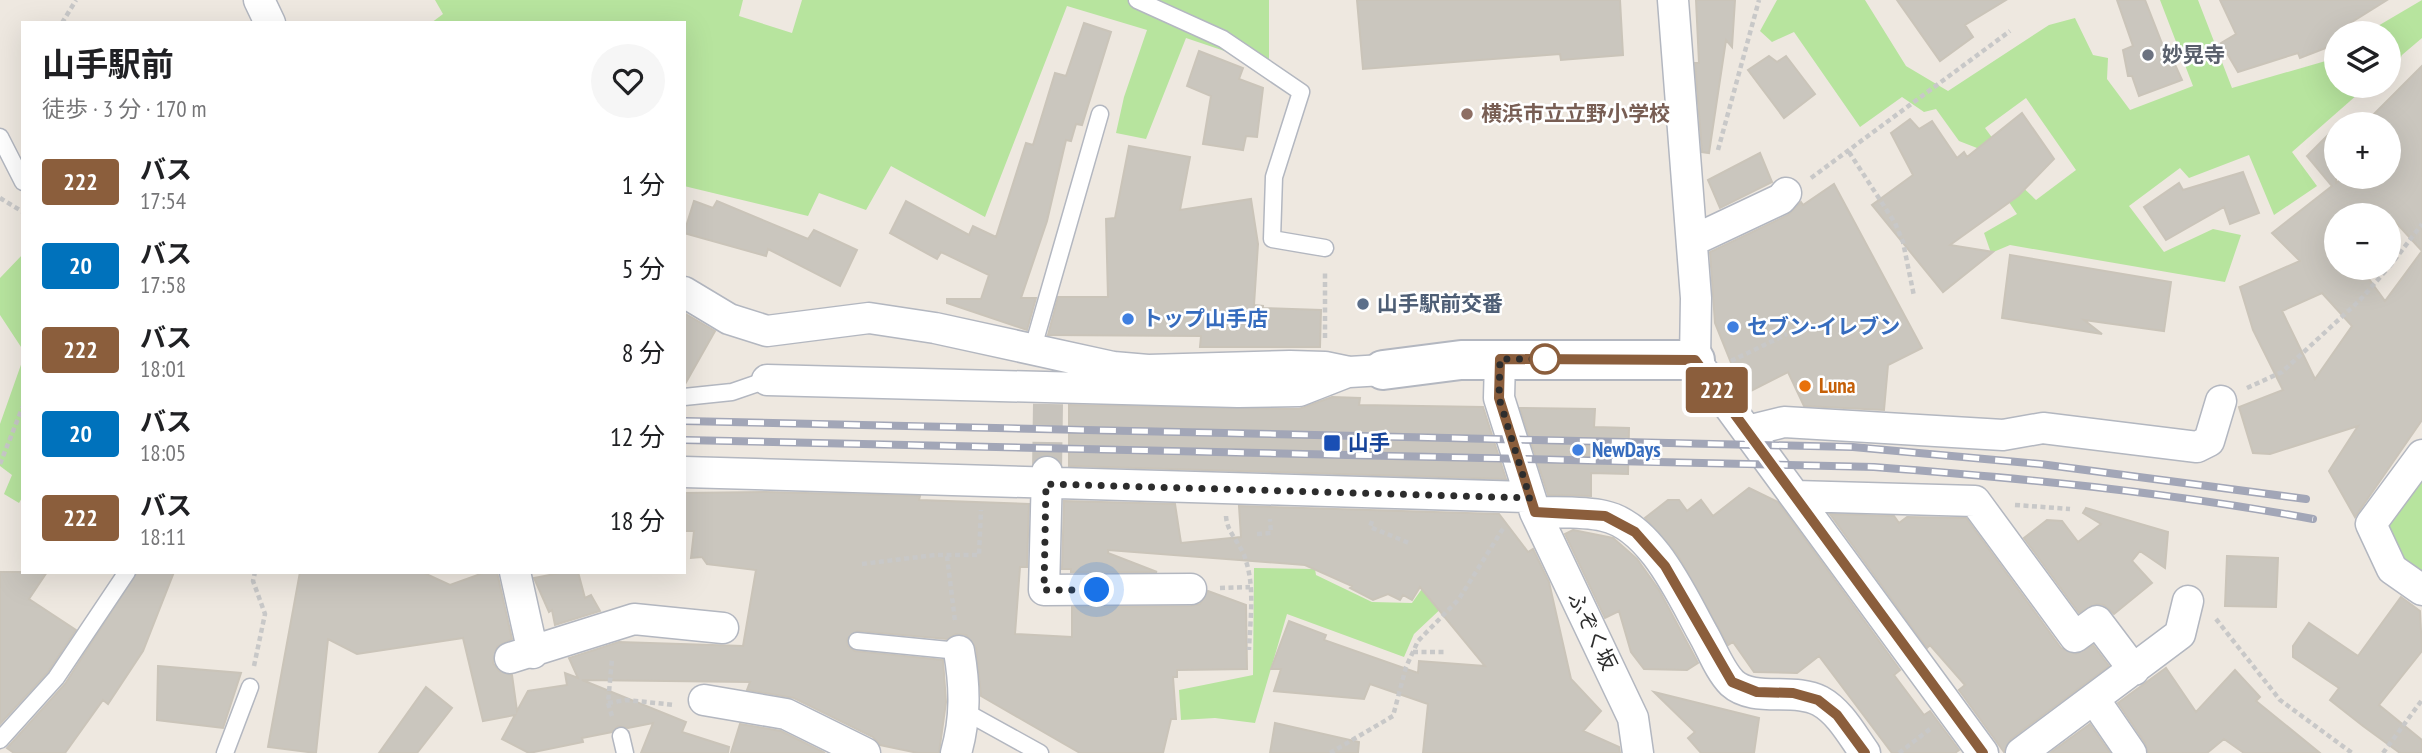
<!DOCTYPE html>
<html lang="ja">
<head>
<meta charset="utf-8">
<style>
  :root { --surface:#fff; --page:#f6f6f6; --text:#202124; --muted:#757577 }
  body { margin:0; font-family:"PT Sans Narrow","Noto Sans JP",sans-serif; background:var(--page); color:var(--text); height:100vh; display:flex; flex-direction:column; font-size:26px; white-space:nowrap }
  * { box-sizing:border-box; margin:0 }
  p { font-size:23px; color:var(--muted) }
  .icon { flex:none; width:38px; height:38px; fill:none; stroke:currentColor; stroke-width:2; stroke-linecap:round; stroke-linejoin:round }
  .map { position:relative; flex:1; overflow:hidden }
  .side { position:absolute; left:21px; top:21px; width:665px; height:553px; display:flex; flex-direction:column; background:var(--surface); border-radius:0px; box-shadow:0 7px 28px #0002 }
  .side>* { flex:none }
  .badge { padding:0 14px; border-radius:5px; font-size:24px; line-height:46px }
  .buttons { position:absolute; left:2324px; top:21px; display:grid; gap:14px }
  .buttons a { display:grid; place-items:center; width:77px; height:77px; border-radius:50%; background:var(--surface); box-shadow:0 7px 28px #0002; font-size:35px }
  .you { position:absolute; width:35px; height:35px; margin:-18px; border:5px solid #fff; border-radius:50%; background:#1a73e8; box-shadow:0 0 0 10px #1a73e833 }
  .map>.badge { position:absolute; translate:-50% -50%; box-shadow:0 0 0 4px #fff }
  .round { display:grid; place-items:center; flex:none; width:74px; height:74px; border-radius:37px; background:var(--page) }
  .head { display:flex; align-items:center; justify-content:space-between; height:119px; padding:0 21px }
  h1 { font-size:33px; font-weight:700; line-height:52px }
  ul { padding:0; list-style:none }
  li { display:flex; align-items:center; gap:21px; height:84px; padding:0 21px }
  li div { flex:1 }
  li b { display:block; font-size:26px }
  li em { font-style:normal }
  li .badge { min-width:77px; font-weight:700; text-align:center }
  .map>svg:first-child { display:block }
  .green { fill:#b7e49e }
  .building { fill:#cac6be; stroke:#cac4b9; stroke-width:2; fill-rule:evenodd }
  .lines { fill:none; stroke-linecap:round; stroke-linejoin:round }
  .street-tunnel { stroke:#c7c3bc; stroke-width:30; stroke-dasharray:30 15; stroke-linecap:butt }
  .lane-casing { stroke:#b3b7c0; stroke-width:19 }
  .street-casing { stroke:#b3b7c0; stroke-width:33 }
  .secondary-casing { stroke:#b3b7c0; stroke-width:42 }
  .path { stroke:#c8c8c8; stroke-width:4.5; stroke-dasharray:5 3.5; stroke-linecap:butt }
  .lane { stroke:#fff; stroke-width:16 }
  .street { stroke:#fff; stroke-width:30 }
  .secondary { stroke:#fff; stroke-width:38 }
  .rail-casing { stroke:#a2a6b7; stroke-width:8 }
  .rail { stroke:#fff; stroke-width:5; stroke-dasharray:16; stroke-linecap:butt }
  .line-casing { stroke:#fff; stroke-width:16 }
  .line { stroke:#8b5e3c; stroke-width:10 }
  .walk { stroke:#2d2d2d; stroke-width:7; stroke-dasharray:0 12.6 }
  .worship-dot { fill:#6b7280; stroke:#fff; stroke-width:2.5 }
  .education-dot { fill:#8d6e63; stroke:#fff; stroke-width:2.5 }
  .service-dot { fill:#5c6f8a; stroke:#fff; stroke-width:2.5 }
  .shop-dot { fill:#3f7fe0; stroke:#fff; stroke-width:2.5 }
  .stop-dot { fill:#fff; stroke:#8b5e3c; stroke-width:3.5 }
  .food-dot { fill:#e8710a; stroke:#fff; stroke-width:2.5 }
  .transit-dot { fill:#1a4fb4; stroke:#fff; stroke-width:2.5 }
  .labels { text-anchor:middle; stroke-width:5; stroke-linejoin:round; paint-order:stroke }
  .worship-label { font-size:21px; font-weight:bold; fill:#5b616d; stroke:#fff; text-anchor:start }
  .education-label { font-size:21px; font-weight:bold; fill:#785e54; stroke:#fff; text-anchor:start }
  .service-label { font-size:21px; font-weight:bold; fill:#4e5e75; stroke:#fff; text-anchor:start }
  .shop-label { font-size:21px; font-weight:bold; fill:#366cbe; stroke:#fff; text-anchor:start }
  .food-label { font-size:21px; font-weight:bold; fill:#c56008; stroke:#fff; text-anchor:start }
  .transit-label { font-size:21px; font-weight:bold; fill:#164399; stroke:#fff; text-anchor:start }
  .street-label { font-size:21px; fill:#2d2d2d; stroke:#fff }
</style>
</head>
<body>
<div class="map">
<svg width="2422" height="753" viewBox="0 0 2422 753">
  <rect width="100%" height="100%" fill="#eee8e0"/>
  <path class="green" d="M435,0H743L739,16L792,33L802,0H1269V66L1186,38L1146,139L1116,133L1124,97L1147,30L1067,6L985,217L891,166L866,210L819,193L808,216L684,186V23H431L443,14Z
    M1777,0H1865L1906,66L1948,91L2049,25L2075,18L2093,55L2108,58L2107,79L2130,110L2193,86L2160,0H2198L2232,88L2336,58V86H2372L2366,87L2292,152L2317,186L2274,215L2249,155L2189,178L2180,168L2129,206L2164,252L2213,229L2241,235L2225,282L2010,245L1991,253L1984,233L2017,214L1996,183L2011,176L2036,200L2076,170L2026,98L1985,128L2007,158L1990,169L1977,148L1959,141L1936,109L1924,112L1902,97L1860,127L1794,32L1772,42L1760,31Z
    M2422,0V38L2402,55L2389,81V33H2366Z
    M23,254V350L0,315V278Z
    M23,359V496L19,503L4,494L12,475L0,466V424Z
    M2422,470V578L2398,563L2382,525Z
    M1254,568L1315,569L1316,575L1372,602L1412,603L1433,573L1447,603L1414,634L1404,657L1287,614L1255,723L1215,718L1181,720L1179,690L1253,675Z"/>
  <path class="building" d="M1357,0H1620L1623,55L1561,60L1560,54L1363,69Z
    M1696,0H1735L1732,47L1726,40L1709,153L1702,152L1695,63H1699Z
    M1897,0H2006L1965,25L1973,37L1940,61Z
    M2117,0H2145L2163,46L2166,45L2182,80L2139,96L2132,76H2128L2123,50L2133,46Z
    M2220,0H2387L2336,32V44L2300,58L2298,53L2238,72L2221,43L2236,34Z
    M1084,23L1111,32L1082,125L1076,124L1071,141L1066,140L1047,221L1021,298H1036L1027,330L947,303V299H981L989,275L941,252L937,259L890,233L906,201L969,235L973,226L996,237L1026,143L1033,145L1055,73L1066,76Z
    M1199,51L1243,68L1239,79L1263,88L1257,137L1246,136L1243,150L1203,144L1211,96L1187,86Z
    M1769,56L1777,62L1786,56L1815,94L1784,118L1748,70Z
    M2422,66V251L2389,215H2336V268H2361L2385,301L2422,251V420L2355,517L2329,471L2358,426L2270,454L2253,453L2239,407L2283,390L2253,330L2240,287L2300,261L2272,233L2332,186L2307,156L2336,127V183L2344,177H2389V124H2364ZM2322,293L2352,326L2315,379L2282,311Z
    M2022,113L2054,159L2018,196L1950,245L1993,252L1943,292L1872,205L1913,175L1891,133L1910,119L1919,129L1932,121L1957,158L1964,152L1967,157Z
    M1129,146L1190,157L1180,210L1251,199L1258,244L1254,305L1263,306V308L1321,310L1320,347H1200L1201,336L1048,335L1058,297H1108L1106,219L1115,218Z
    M1760,153L1772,182L1720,208L1708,180Z
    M2243,172L2259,213L2230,224L2224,207L2166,240L2144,207L2179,183L2183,190Z
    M1834,184L1922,348L1888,365L1884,410L1804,406L1788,372L1743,395L1727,368L1732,365L1715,323L1710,252L1788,215L1801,202L1803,205Z
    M694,201L713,208L717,201L808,239L814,230L857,250L840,286L768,249L766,256L684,233Z
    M2010,255L2171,282L2164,331L2084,320L2102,334L2002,318Z
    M684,313L715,331L684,386Z
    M1332,397L1360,398L1359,405L1483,407L1506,479L1069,466V405L1299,409Z
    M1520,408L1595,409L1594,427L1629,428L1628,474L1591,473V496L1548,495Z
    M1749,488L1778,502L1900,670L1894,675L1924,715L1930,711L1959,750L1955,753H1892L1819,656L1797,673L1754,672L1733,642L1728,645L1677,554L1645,518L1668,500H1679L1687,511L1701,500L1713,516Z
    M766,492L920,496L919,500L1029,504L1027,567H1020L1015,634L1072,637V607L1191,606L1200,604L1208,591L1246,605L1247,669L1177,670V677H1173L1176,719H1171L1163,753H1080L981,696L976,648L966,635L956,634L947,639L857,631L847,639L848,646L855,651L943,660L946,702L939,753H918L880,745L873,737L794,698L747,690L750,682L582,680L686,722L682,732L729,747L728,753H641L653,723L628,728L618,726L612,732L582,738L583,742L529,753L502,739L515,715L483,721L463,638L357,654L328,639L316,753L268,747L300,572H422L450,585L486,572H497L512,639L497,647L493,663L499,671L512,675L517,711L528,691L567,685L565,673L578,678L569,658L619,642L743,646L756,570L707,564L702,557L691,558L694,531H684V493Z
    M1064,501L1175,504L1181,543L1241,537L1239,506L1499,514L1528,552L1533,549L1549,582L1571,679L1601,711L1583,731L1619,747L1620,753H1423L1428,704L1370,684L1364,699L1274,691L1281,669H1271L1289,621L1326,635L1324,640L1418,673L1419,661L1485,666L1420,587L1412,600L1403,595L1400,600L1388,594L1373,600L1350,588L1352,586L1305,565L1108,550V553L1157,572H1071V569H1062Z
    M2086,508L2168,532L2165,568L2140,551L2132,561L2152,583L2114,614L2104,605L2096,604L2079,613L2024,538L2047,520L2062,521L2078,542L2101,524L2083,513Z
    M1830,514L1894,516L1899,523L1907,517L1966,518L2061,648L2076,654L2093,645L2109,666L2011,739L2004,752L1959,690L1965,685L1930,645L1927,648Z
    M1573,530L1613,538L1637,559L1659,590L1698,663L1687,670L1644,669L1631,652L1619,611L1605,618L1565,534Z
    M2227,556L2278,558L2276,607L2225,606Z
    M0,572H47L29,599L76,630L48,672L0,724Z
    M137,572H174L143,651L108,704L103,700L65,753H14L7,748L65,684Z
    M565,572H578L585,598L591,595L600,611L555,625L552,610L549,612L534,578Z
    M2401,597L2420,611L2422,651L2379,705L2422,740V753H2400L2363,726L2330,700L2339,688L2293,657V646L2309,623L2358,656Z
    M158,666L241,673L223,728L157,720Z
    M2166,668L2196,712L2235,670L2260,697L2256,701L2320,753H2244L2224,739L2207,753H2148L2145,743L2118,703Z
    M426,687L452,708L417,753H379Z
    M1654,692L1759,718L1754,753H1701L1688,738L1695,732Z
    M1275,723L1359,742L1358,753H1270Z
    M740,724L781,731L825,753H731Z
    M2090,724L2110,753H2050Z"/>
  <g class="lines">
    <path class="street-tunnel" d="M1047,472L1048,404"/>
    <g class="lane-casing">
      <path id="lane" d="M1137,0L1223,39L1301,92L1274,177L1272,239L1325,248
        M0,137L23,182
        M1032,351L1100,114
        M684,397L732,392L767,380
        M857,641L959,651
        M964,711L1040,753
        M621,736L625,753
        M0,740L56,678L127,572
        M225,753L250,687"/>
    </g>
    <g class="street-casing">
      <path id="street" d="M259,0L270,23
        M1673,0L1696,298L1695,360L1983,753
        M1692,241L1781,199L1786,193
        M684,292L729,319L767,331L869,318L935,328L1113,367L1148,370L1290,366L1325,367L1349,372L1383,370
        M1500,359L1499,398L1535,512L1633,718L1638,753
        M767,380L1238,392L1299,391L1345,373
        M1747,431L1784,422L2003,435L2043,428L2197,447L2209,441L2221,401
        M2422,455L2371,524L2392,569L2422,590
        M684,472L1530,497
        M1047,472L1044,590L1191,589
        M1795,496L1975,501L2075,637L2097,621L2134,670
        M1535,512C1558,513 1582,511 1604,516C1651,526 1681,594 1702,632C1711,647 1719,670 1732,683C1754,703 1794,687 1820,701C1840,712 1852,735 1865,753
        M515,572L533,653
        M510,658L634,619L723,628
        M2094,699L2131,753
        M704,700L786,714L865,753
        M956,753C966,718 965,686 959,651
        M2021,753L2180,634L2188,601"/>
    </g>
    <g class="secondary-casing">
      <path id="secondary" d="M1383,370L1461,360H1695"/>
    </g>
    <path class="path" d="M62,23L76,0
      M1718,150L1759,0
      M1849,152L1895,223L1903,242L1914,296
      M1811,178L2010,31
      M0,198L23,212
      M2389,267L2422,224
      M1325,338V270
      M1731,361L1787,334
      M2247,388L2282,372L2360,300L2388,268
      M0,464L23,406
      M2015,505L2070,509
      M1226,516C1227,534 1242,544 1246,561C1255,589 1250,621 1249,650
      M1372,521L1370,527L1409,543
      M1257,534L1271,533L1270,519
      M947,556L955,621
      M862,564L935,555H979L981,510
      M1220,588L1250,587
      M2216,619L2280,700L2352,753
      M1413,652H1444
      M254,666L265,614L253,581L255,572
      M608,703L626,700L675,705
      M612,716L608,703L612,659
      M1330,753L1393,716L1406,667L1418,641L1459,599L1504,527
      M1899,753L1930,729
      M2383,753L2422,700"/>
    <use href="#lane" class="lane"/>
    <use href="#street" class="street"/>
    <use href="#secondary" class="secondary"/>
    <g class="rail-casing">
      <path id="rail" d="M684,421L1853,447L2040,464L2306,499
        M684,440L1874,467C2022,478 2167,492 2313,519"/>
    </g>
    <use href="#rail" class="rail"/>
  </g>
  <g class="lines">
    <g class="line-casing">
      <path id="line" d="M1865,753L1837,715L1818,700L1793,693L1757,692L1732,682L1665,566L1635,532L1605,516L1535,512L1499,398L1500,359L1695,360L1983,753"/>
    </g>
    <use href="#line" class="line"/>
    <path class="walk" d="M1097,590H1044L1046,484L1530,498L1499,398L1500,359H1552H1545"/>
  </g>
  <circle class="worship-dot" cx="2148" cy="55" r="7"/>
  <circle class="education-dot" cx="1467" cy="114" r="7"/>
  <circle class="service-dot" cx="1363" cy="304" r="7"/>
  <g class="shop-dot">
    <circle cx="1128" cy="319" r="7"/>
    <circle cx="1733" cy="327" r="7"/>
    <circle cx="1578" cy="450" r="7"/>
  </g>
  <circle class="stop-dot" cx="1545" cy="359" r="14"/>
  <circle class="food-dot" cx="1805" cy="386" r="7"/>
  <rect class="transit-dot" x="1323" y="434" width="18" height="18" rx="3.5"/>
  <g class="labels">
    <g class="worship-label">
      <text x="2162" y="62">妙晃寺</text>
    </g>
    <g class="education-label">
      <text x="1481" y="121">横浜市立立野小学校</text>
    </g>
    <g class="service-label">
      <text x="1377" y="311">山手駅前交番</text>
    </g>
    <g class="shop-label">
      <text x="1142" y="326">トップ山手店</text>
      <text x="1747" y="334">セブン-イレブン</text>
      <text x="1592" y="457">NewDays</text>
    </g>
    <g class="food-label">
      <text x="1819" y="393">Luna</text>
    </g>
    <g class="transit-label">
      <text x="1348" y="450">山手</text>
    </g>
    <g class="street-label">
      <text transform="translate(1592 631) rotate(64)" y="7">ふぞく坂</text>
    </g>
  </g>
</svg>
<div class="buttons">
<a><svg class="icon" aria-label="layers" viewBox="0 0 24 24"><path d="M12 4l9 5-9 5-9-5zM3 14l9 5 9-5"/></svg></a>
<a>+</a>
<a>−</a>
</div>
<div class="you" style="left:1097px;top:590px"></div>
<b class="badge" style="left:1717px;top:390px;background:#8b5e3c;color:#fff">222</b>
<section class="side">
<div class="head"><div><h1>山手駅前</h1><p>徒歩 · 3 分 · 170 m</p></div><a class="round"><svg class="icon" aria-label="heart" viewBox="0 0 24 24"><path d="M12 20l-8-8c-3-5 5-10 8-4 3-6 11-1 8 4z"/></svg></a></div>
<ul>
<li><span class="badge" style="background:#8b5e3c;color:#fff">222</span><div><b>バス</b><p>17:54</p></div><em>1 分</em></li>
<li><span class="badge" style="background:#0072bc;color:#fff">20</span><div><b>バス</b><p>17:58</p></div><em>5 分</em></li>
<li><span class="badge" style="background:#8b5e3c;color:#fff">222</span><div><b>バス</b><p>18:01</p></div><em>8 分</em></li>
<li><span class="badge" style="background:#0072bc;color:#fff">20</span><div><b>バス</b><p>18:05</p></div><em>12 分</em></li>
<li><span class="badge" style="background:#8b5e3c;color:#fff">222</span><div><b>バス</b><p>18:11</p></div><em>18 分</em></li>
</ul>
</section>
</div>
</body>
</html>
